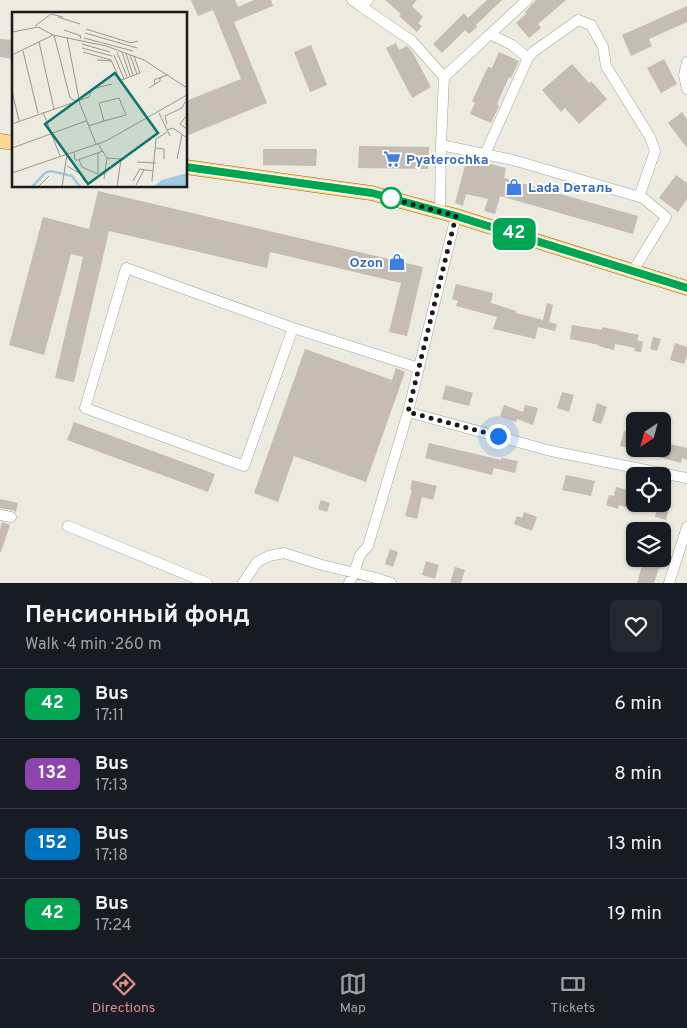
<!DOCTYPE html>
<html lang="en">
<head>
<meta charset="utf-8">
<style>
  :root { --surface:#171b24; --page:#242831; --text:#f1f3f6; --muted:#9ea1a6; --line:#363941; --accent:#de8d87 }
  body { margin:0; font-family:Overpass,sans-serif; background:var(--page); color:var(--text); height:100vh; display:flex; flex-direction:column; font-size:19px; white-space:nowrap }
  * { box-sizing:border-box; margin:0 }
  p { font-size:16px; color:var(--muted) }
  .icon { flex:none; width:28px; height:28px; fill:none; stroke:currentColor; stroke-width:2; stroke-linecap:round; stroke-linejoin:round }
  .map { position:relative; height:583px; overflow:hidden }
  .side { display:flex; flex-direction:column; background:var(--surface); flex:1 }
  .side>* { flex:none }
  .badge { padding:0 10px; border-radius:8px; font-size:18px; line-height:32px }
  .needle { width:32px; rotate:216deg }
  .controls { position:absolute; left:626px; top:412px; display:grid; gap:10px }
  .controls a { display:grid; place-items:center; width:45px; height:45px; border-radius:8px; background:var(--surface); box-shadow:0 1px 4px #0004; font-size:25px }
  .you { position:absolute; width:25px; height:25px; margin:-12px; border:4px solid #fff; border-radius:50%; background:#1a73e8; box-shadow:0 0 0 8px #1a73e833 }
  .map>.badge { position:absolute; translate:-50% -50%; box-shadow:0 0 0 2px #fff }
  .round { display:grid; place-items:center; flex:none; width:52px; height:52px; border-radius:8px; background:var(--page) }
  .headline { display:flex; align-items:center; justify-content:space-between; height:85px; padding:0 25px }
  h1 { font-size:24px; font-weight:700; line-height:38px }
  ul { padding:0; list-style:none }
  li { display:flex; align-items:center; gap:15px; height:70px; padding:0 25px; border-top:1px solid var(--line) }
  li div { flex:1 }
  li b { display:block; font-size:19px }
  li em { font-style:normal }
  li .badge { min-width:55px; font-weight:700; text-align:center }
  .tab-bar { display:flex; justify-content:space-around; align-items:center; height:70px; border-top:1px solid var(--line); background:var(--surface); font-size:14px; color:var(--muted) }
  .tab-bar a { display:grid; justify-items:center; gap:2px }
  .tab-bar .current { color:var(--accent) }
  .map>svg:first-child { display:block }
  .building { fill:#c5bcb3 }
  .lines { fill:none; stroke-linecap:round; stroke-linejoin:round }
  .minor-casing { stroke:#a2a2a2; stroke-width:11 }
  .major-casing { stroke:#926d00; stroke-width:15 }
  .minor { stroke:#fff; stroke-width:10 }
  .major { stroke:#ffd993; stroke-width:14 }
  .line-casing { stroke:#fff; stroke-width:11 }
  .line { stroke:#00a651; stroke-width:8 }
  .walk { stroke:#1b1b1b; stroke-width:5; stroke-dasharray:0 9 }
  .stop-dot { fill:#fff; stroke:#00a651; stroke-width:2.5 }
  .labels { text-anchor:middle; stroke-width:4; stroke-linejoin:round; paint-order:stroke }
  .shop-label { font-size:14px; font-weight:bold; fill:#366cbe; stroke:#fff; text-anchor:start }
  .inset-river { fill:none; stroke:#9dcade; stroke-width:2.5 }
  .inset-road { fill:none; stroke:#999791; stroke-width:1 }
  .view { fill:#0f766e; fill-opacity:0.15; stroke:#0f766e; stroke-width:2.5 }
  .inset-edge { fill:none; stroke:#1b1b1b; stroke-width:2.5 }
</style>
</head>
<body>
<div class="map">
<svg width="687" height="583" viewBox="0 0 687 583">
  <rect width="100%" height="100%" fill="#edeadf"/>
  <path class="building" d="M191,0H235L238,7L254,0H271L273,6L234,22L267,103L186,136V101L241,79L213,10L198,16Z
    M385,0H417L412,6L423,17L418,23L422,26L417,32L399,16L401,14Z
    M487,0H502L476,25L477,27L469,34L465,30L442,53L433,44L464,13L468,18Z
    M536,0H566L538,24L541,28L529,38L516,23L526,14L525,12Z
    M687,6V22L649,39L652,46L631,56L622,35Z
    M0,39L14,40V59L0,57Z
    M396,43L399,50L407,46L413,53L431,87L412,98L386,48Z
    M311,45L327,85L310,92L294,52Z
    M499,52L519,61L511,78L509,77L497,104L499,106L491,123L470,114L475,103L472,101L488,67L492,68Z
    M664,59L677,84L661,93L647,68Z
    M572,64L589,83L591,81L607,99L579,124L565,108L561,112L542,90Z
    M682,112L687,119V148L668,123Z
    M359,146L429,147L428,169L358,168Z
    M263,149H317L316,166L263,165Z
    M467,158L506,168L504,178L638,216L633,234L500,196L495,214L484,211L488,199L466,194L463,206L455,203Z
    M676,175L687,183V199L678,212L659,198Z
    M98,191L423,267L407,336L389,332L401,283L270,252L267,268L109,231L74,382L55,378L83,257L71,254L44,355L9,345L43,217L89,229Z
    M456,284L493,293L491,303L516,311V313L543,320L547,303L553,305L549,322L557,324L555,331L538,327L535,339L493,329L497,317L456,306L458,301L452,299Z
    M572,325L602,330V327L639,335L637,340L643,342L641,352L634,351L635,348L615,344L614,350L598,346L599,345L570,339Z
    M653,337L661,339L657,351L650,349Z
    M675,343L687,347V355L684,364L670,360Z
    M305,349L392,380L396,368L405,372L366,482L294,456L278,502L254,493Z
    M446,385L473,393L469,406L442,399Z
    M562,392L574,395L569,412L557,408Z
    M597,403L607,407L601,424L592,421Z
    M504,405L523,412L525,405L538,408L533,425L517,419L516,422L500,416Z
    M74,422L215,474L208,492L67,440Z
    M624,431L633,434L629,448L620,446Z
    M429,443L501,460V458L518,461L515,473L494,468L492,475L425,458Z
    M670,444L687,448V460L682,458L681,463L637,451V449H668Z
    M566,475L595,481L591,496L562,490Z
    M412,480L437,486L433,500L422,497L417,519L405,516L412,490H410Z
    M616,487L635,492V510L619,505L618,509L606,505L609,495L614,496Z
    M0,499L18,503L16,512L12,510L0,508Z
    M662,499L671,501L666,520L655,517L658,504H662Z
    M321,500L330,503L327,512L318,509Z
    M524,512L537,517L532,531L514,524L517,516L522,518Z
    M2,522L10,525L1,552H0V529Z
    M390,549L398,552L393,567L385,564Z
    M644,559H664L661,569L659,568L654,583H637Z
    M426,561L439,565L435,579L422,575Z
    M455,567L465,570L461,583H450Z"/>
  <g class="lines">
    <g class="minor-casing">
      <path id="minor" d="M352,0L362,7
        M368,0L362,7L412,41L444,77L441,145L440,212
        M490,34L512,45L528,58
        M687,62L684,75L687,89
        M444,77L527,0
        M441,145L513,160L643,198L666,217L633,271
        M485,154L528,58L533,52L578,20L591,25L603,47L606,66L650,137L655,151L639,197
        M293,328L126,268L85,408L244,466L293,328L419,368
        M408,412L551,451L687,478
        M0,515L11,517
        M68,526L207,583
        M243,583L257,562L269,556L284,553L322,565L376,578L391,583
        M349,583L354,573L360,555L368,546L408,412L456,216
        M669,583L687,527"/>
    </g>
    <g class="major-casing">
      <path id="major" d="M0,141L14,143
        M186,167L371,193L456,216L687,288"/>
    </g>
    <use href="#minor" class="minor"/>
    <use href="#major" class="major"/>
  </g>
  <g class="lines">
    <g class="line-casing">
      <path id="line" d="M186,167L372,193L456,216L687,288"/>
    </g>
    <use href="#line" class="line"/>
    <path class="walk" d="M391,198H389L456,216L408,412L498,436"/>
  </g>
  <defs>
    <g id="supermarket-bare" transform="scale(1.35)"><path d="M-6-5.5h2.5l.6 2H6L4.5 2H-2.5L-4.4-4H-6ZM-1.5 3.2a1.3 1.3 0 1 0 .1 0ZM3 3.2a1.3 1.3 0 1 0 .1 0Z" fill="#3f7fe0" stroke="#fff" stroke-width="2.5" paint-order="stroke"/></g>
    <g id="shop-bare" transform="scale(1.35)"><path d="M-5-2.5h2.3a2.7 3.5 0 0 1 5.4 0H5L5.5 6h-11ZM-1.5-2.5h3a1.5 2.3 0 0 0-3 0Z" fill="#3f7fe0" stroke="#fff" stroke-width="2.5" paint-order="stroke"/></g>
  </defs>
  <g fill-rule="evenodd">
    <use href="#supermarket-bare" x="392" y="159"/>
    <use href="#shop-bare" x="514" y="187"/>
    <use href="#shop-bare" x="397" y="262"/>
  </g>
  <circle class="stop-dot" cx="391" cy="198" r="10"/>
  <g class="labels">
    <g class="shop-label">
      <text x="406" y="164">Pyaterochka</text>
      <text x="528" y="192">Lada Dеталь</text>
      <text x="383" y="267" text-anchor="end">Ozon</text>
    </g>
  </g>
  <g transform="translate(12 12)">
    <rect width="175" height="175" fill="#edeadf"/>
    <path d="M175,161V175H141L150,168Z" fill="#9dcade"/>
    <path class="inset-river" d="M20,175L33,161L39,159L60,164L68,175"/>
    <path class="inset-road" d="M46,5L68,12M23,14L39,2L51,5M74,17L119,31L126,29M52,18L69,24L68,27M0,20L26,15L41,23L94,34L132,48L175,76M73,21L125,36M42,23L58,86L65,90M55,25L68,92L84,132M72,26L121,39M27,30L42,97M70,32L98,40M70,36L100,44M11,39L26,101M71,40L99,48L108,68M105,40L115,65M110,40L118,64M114,41L121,63M0,43L41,23M102,43L112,67M118,43L125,62M85,48L100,49M107,69L128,61L122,44M143,72L142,68L155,63M137,76L148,69V66M0,79L7,109M31,100L48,144M147,101L158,124M175,103L168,112L175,117M0,112L77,85L80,77L100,72M155,112L153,104L170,96L173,90M76,114L92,109L87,91L107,86L114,103L92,109M155,118L161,116L175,126M86,132L95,146L109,147L105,175M0,136L74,109M144,136L152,137V147M62,140L63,148H66L91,139M165,147L170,123M67,148L70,155L86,162V141M125,150L144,151M55,154L69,162L73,170M0,161L94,129L175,83M92,167L95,146M121,169L128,157L141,159M140,169L144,127L155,120M124,173L132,158M26,175L37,164M50,175L55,142"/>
    <path class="view" d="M103,61L146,121L76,172L33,112Z"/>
    <rect width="175" height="175" class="inset-edge"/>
  </g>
</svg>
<div class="controls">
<a><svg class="needle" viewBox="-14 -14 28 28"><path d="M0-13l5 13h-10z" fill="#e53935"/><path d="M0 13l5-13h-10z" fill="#9ea1a6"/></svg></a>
<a><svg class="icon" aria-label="locate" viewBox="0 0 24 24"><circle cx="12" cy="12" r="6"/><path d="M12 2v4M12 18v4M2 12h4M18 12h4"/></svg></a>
<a><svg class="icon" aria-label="layers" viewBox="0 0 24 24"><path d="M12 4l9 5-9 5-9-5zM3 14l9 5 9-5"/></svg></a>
</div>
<div class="you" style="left:498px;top:436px"></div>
<b class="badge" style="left:514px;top:234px;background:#00a651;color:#fff">42</b>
</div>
<section class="side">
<div class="headline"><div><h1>Пенсионный фонд</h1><p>Walk · 4 min · 260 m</p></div><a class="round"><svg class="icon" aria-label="heart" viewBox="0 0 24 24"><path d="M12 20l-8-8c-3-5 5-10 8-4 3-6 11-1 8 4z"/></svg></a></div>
<ul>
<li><span class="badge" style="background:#00a651;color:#fff">42</span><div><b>Bus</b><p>17:11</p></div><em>6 min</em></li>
<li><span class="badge" style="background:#8e44ad;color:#fff">132</span><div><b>Bus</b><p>17:13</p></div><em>8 min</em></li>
<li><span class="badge" style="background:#0072bc;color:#fff">152</span><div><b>Bus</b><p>17:18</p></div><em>13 min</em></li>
<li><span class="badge" style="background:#00a651;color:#fff">42</span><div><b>Bus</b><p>17:24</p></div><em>19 min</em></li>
</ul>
</section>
<nav class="tab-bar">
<a class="current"><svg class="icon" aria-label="directions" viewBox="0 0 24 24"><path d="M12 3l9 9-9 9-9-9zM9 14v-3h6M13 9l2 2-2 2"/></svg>Directions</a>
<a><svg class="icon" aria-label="map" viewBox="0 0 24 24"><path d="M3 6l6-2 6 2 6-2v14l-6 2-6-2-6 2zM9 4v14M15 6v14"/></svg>Map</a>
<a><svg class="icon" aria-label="tickets" viewBox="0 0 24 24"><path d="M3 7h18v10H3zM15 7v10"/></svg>Tickets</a>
</nav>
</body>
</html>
